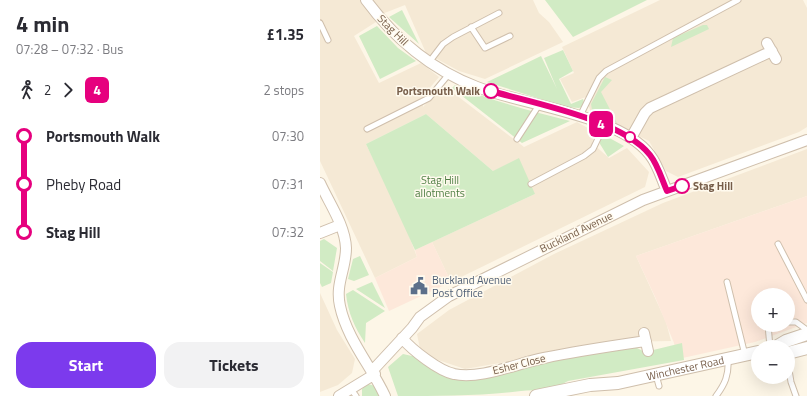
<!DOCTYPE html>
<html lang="en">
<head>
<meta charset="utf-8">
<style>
  :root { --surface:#fff; --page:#f2f2f3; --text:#2b2b33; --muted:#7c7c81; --accent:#7c3aed }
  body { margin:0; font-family:"Titillium Web",sans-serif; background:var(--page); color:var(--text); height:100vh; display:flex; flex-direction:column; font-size:15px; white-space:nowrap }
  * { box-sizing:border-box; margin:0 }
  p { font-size:13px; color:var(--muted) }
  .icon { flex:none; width:22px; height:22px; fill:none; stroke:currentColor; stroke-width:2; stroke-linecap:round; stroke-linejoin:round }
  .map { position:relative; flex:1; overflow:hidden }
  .drawer { display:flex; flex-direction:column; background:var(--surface); width:320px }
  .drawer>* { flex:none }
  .badge { padding:0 8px; border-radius:6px; font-size:14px; line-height:26px }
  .buttons { position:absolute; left:431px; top:288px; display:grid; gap:8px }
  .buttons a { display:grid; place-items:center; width:44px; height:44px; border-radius:50%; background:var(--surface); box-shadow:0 4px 16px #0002; font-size:20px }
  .map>.badge { position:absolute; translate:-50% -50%; box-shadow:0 0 0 2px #fff }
  .legs { display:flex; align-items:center; gap:6px; height:44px; padding:0 16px; font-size:13px }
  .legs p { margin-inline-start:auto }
  .overview { display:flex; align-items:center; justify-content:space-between; height:68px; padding:0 16px }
  h1 { font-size:22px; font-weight:700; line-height:30px }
  .button { display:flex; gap:8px; margin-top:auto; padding:8px 16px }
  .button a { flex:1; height:46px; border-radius:16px; background:var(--accent); color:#fff; font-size:16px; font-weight:700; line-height:46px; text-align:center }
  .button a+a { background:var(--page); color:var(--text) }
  ul { padding:0 16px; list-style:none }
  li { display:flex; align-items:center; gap:14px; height:48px; font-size:15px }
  li i { display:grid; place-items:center; width:6px; height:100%; margin:0 5px; background:currentColor }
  li i::after { content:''; width:10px; height:10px; margin:-5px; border:3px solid; border-radius:50%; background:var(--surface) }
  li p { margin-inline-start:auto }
  li:first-child i { background:linear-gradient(#0000 50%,currentColor 0) }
  li:last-child i { background:linear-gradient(currentColor 50%,#0000 0) }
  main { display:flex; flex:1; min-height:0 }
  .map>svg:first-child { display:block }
  .residential { fill:#f5e9d5 }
  .commercial { fill:#fde8da; fill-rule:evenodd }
  .green { fill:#d1ebc4 }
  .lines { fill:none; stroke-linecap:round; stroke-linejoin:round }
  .service-casing { stroke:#cfbfac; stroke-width:7 }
  .minor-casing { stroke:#cfbfac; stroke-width:12 }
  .tertiary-casing { stroke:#cfbfac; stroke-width:14 }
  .service { stroke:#fff; stroke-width:5 }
  .minor { stroke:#fff; stroke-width:10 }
  .tertiary { stroke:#fff; stroke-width:12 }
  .line-1-casing { stroke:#fff; stroke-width:9 }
  .line-1 { stroke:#e6007e; stroke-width:6 }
  .stop-1-dot { fill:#fff; stroke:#e6007e; stroke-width:2 }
  .labels { text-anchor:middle; stroke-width:3; stroke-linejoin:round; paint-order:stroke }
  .street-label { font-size:11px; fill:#775e4a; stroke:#fffaee }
  .stop-label { font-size:11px; font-weight:bold; fill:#775e4a; stroke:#fffaee; text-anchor:end }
  .park-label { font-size:11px; fill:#4e7d42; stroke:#fffaee }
  .service-label { font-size:11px; fill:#4e5e75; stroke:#fffaee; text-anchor:start }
</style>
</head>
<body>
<main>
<section class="drawer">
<div class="overview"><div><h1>4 min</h1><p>07:28 – 07:32 · Bus</p></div><b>£1.35</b></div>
<div class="legs"><svg class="icon" aria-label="walk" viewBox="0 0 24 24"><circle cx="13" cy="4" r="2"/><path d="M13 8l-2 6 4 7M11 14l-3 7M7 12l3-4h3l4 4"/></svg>2<svg class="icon" aria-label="forward" viewBox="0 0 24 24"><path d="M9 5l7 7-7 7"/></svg><b class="badge" style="background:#e6007e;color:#fff">4</b><p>2 stops</p></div>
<ul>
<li><i style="color:#e6007e"></i><b>Portsmouth Walk</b><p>07:30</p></li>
<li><i style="color:#e6007e"></i><span>Pheby Road</span><p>07:31</p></li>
<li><i style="color:#e6007e"></i><b>Stag Hill</b><p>07:32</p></li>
</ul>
<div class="button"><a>Start</a><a>Tickets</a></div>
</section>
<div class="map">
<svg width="487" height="396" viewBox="0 0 487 396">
  <rect width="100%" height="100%" fill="#fdf6e7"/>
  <path class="residential" d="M0,0H41L51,14L56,22L34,36L59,83L101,63L119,77L103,96V107L123,85L204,147L257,122L275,132L272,143L289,158L307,148L329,172L325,187L131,282L112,242L215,194L173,171L106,114L46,144L85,225L97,257L55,278L0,161Z
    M52,0H213L219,13L229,22L243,42L165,79L139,71L106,53L85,5L62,14Z
    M340,0H483L487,8V127L479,132L358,177L346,171L329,141L271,113L266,97L252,102L240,79L254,73L242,47Z
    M487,149V196L316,256L346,322L351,341L300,342L145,369L109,357L100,349L97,334L129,310L234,254L343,203Z
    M0,293L17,330L35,359L32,373L18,385L0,392Z"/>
  <path class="commercial" d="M487,196V323L435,342L358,359L354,343L336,299L316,256ZM438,295H468V325H438Z
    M112,242L131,282L69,311L55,278L97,257L95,250Z"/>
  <path class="green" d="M225,0H327L253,37Z
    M82,10L99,44L69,17Z
    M383,25H387L389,29L351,47L353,38Z
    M57,26L78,48L96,61L60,79L39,36Z
    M243,50L253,71L239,79L251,104L263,99L265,105L259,108L246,107L167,82L221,56L237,89L224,58Z
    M285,77L292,80L281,92L297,123L272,110L271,104Z
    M135,85C171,101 211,111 250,121L202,143L132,88Z
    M106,114L173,171L199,158L215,194L95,250L46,144Z
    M284,135L304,146L288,157L280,144V140Z
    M4,239L17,248L13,271L0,261V241Z
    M40,256L49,275L34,281L28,279L33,259Z
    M0,263L13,272L11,283L2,287L0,283Z
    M52,282L65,308L36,289Z
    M33,290L65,311L46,323L45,343C35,328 28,313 26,294Z
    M362,343L364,360L248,381C235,389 216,390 201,391C160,396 119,396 78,396L68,367L83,354L92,356L94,354L115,372L139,378L238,359L315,347L325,352Z
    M48,384L55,386L59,396H42V389Z"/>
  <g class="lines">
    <g class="service-casing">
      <path id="service" d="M0,23L8,40
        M151,27L165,48L190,36
        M110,61L123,44L133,37L179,13
        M260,116L279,78L286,71L418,0
        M47,129L109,98L129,74
        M197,139L219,105
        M211,184L264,156L273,149L284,126
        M458,244L487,300
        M407,282L425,355
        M468,322H476L487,330
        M448,325L450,347
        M468,364L471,382L476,396
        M336,375L339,386
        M31,389L36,396
        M396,396C405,384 409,375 408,360"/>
    </g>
    <g class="minor-casing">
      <path id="minor" d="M46,0C74,38 112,70 157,87C203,105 300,115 330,155C338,165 342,180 347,191
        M447,43L456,59
        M311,138L325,113L330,108L452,51
        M0,183C9,203 25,225 26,248C26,269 15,284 20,306C27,339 51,366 65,396
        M0,233L20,225
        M324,333L328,351
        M82,338C92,350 119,371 134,374C160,380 198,363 224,358C257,351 292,346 326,341
        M53,370L92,328L100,317L129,296L323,200L487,140
        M19,396L55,374"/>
    </g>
    <g class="tertiary-casing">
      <g id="tertiary">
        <path d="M456,347L466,341L487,334"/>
        <path d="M468,353L487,348"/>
        <path id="s1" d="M216,396L270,385L298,383L438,352"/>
      </g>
    </g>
    <use href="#service" class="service"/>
    <use href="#minor" class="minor"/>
    <use href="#tertiary" class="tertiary"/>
  </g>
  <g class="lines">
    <g class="line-1-casing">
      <path id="line-1" d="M171,91C213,103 303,120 330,155C338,165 342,180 347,191L362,186"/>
    </g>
    <use href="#line-1" class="line-1"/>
  </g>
  <defs>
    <g id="civic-bare" transform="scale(1.38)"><path d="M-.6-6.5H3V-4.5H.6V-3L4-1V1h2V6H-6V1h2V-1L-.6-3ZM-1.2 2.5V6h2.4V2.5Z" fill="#5c6f8a" stroke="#fffaee" stroke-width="2.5" paint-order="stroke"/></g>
  </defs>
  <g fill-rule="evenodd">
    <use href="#civic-bare" x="99" y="286"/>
  </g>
  <g class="stop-1-dot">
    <circle cx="171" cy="91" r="7"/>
    <circle cx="310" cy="137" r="5"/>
    <circle cx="362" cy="186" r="7"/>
  </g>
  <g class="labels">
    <g class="street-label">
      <text transform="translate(73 30) rotate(45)" y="4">Stag Hill</text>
      <text transform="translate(256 232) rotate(-26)" y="4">Buckland Avenue</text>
      <text transform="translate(199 364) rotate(-14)" y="4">Esher Close</text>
      <text dy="4" stroke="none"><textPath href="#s1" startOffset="152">Winchester Road</textPath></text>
    </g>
    <g class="stop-label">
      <text x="160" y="95">Portsmouth Walk</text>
      <text x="373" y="190" text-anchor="start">Stag Hill</text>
    </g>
    <g class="park-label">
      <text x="120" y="184">Stag Hill<tspan x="120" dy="13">allotments</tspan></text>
    </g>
    <g class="service-label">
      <text x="112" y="284">Buckland Avenue<tspan x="112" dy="13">Post Office</tspan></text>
    </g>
  </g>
</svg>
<div class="buttons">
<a>+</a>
<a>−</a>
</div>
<b class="badge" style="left:281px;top:124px;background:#e6007e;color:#fff">4</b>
</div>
</main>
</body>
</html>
